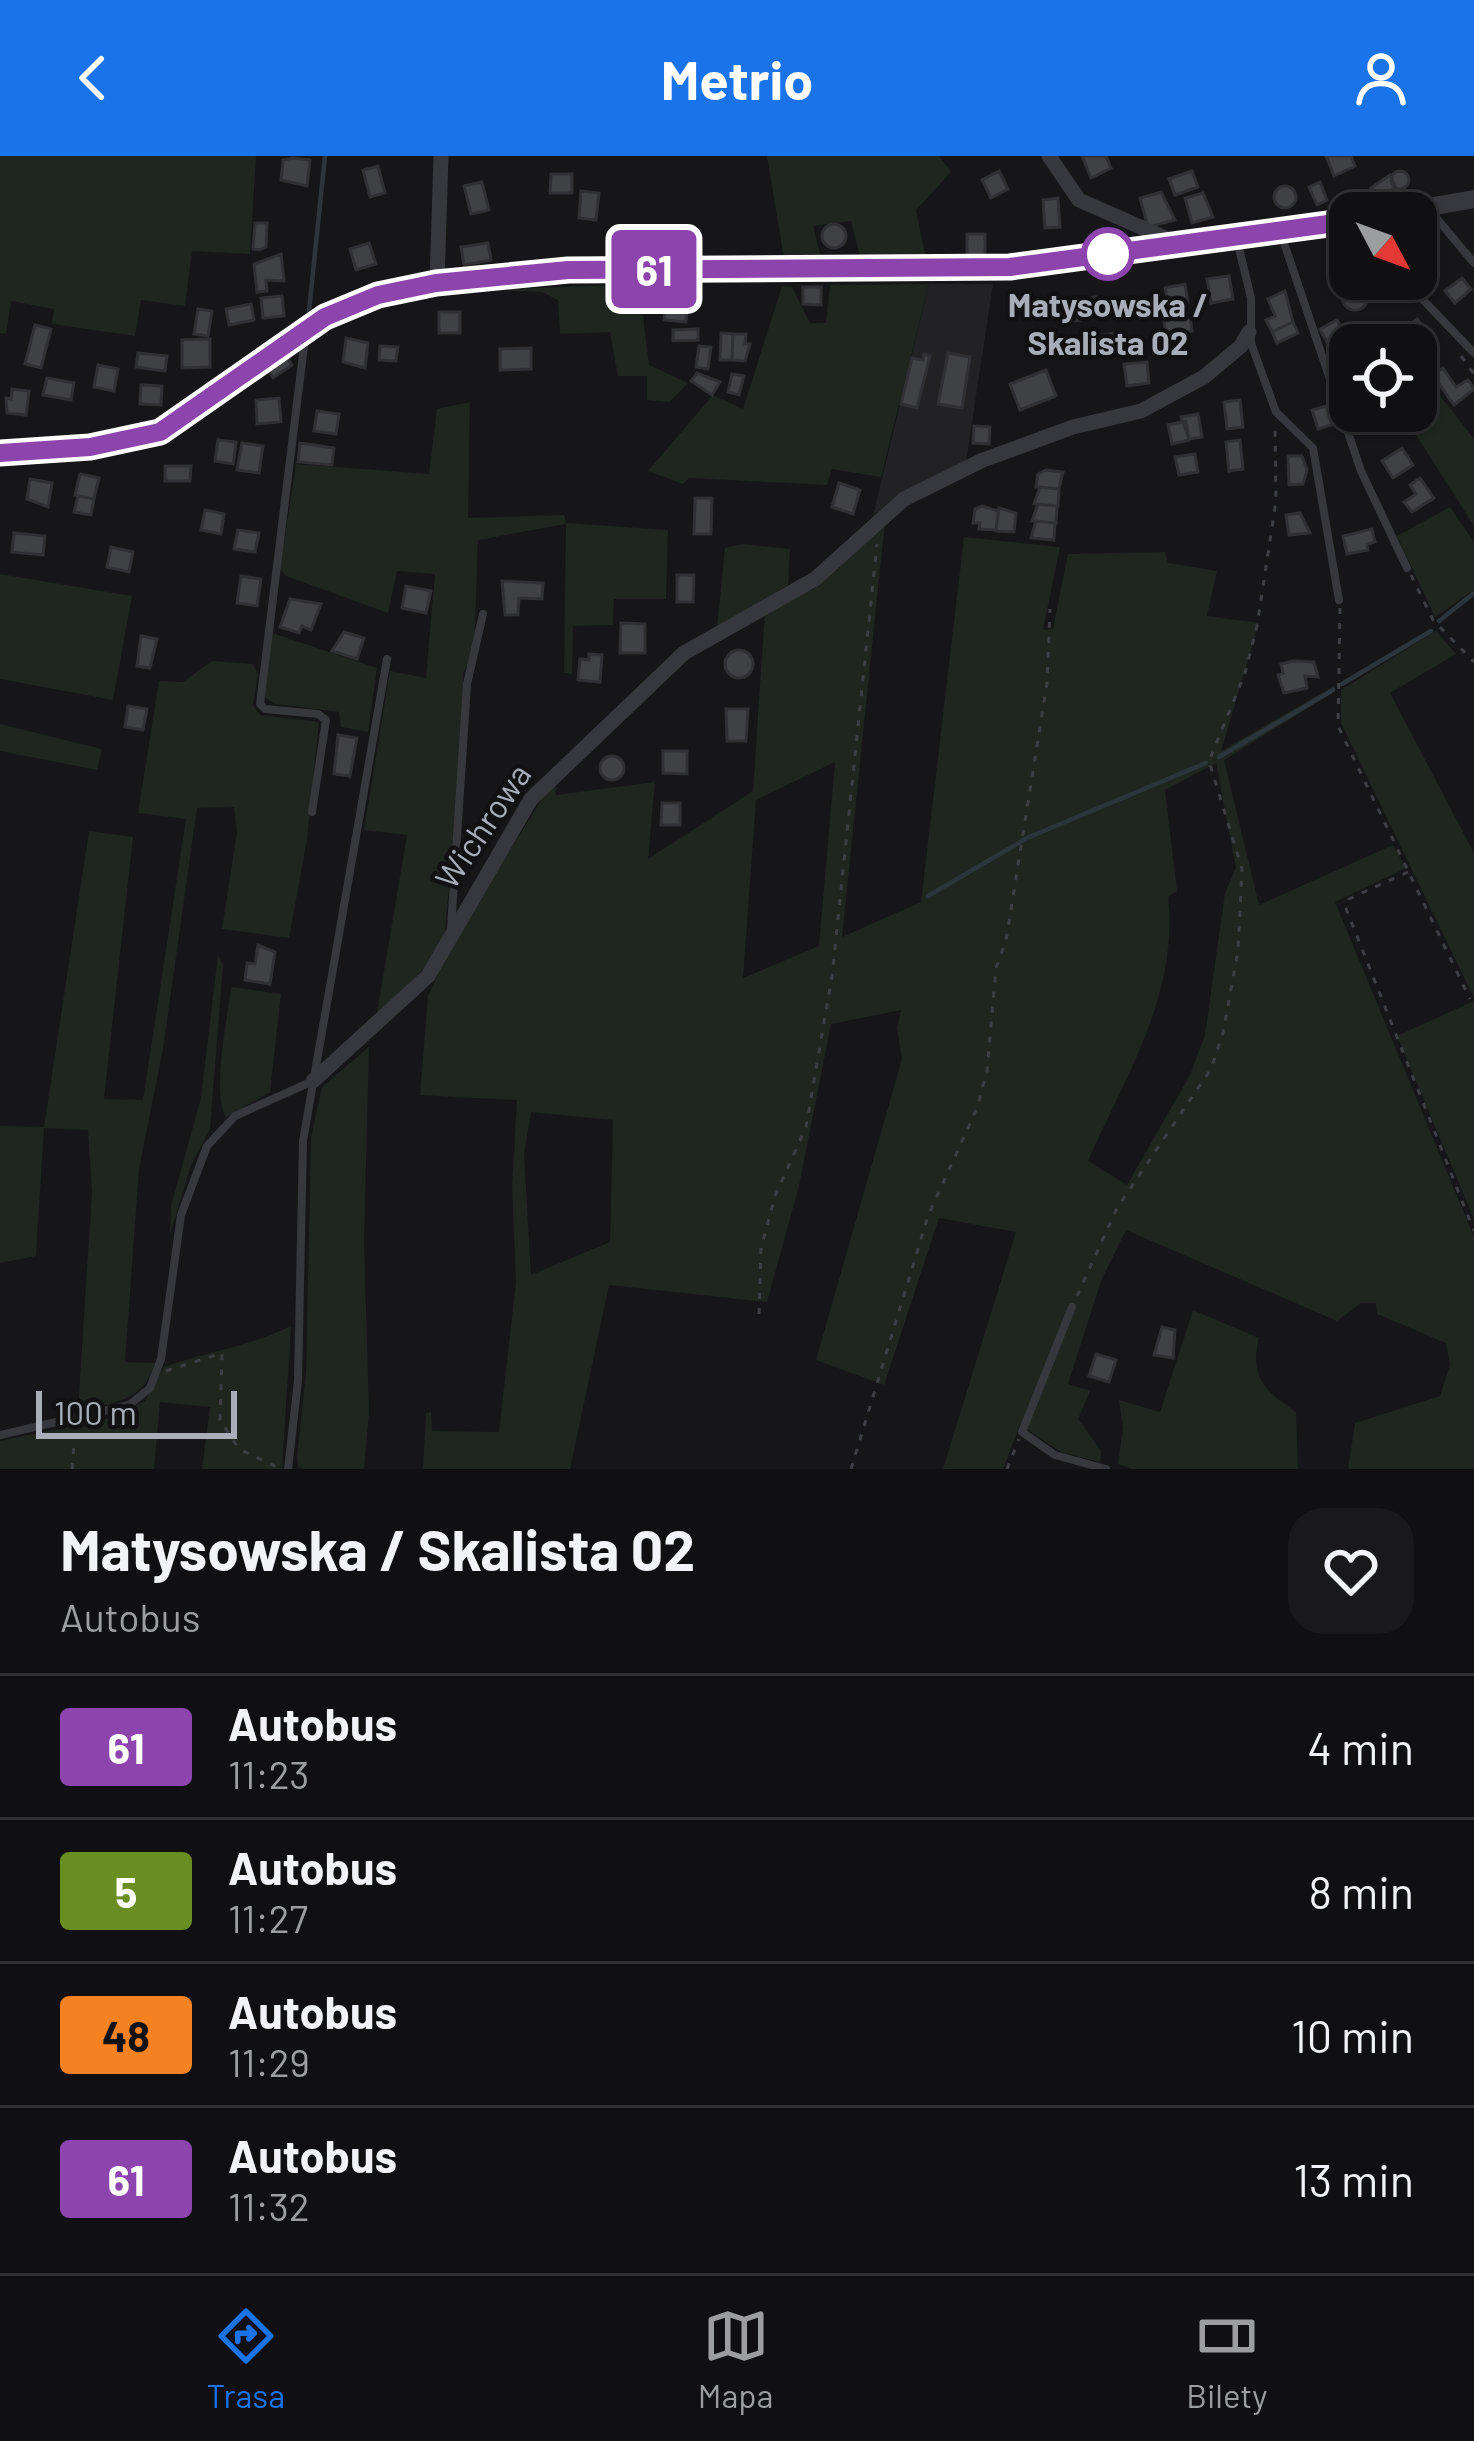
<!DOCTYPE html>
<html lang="pl">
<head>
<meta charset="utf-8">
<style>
  :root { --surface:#101012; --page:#19191b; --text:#f1f3f6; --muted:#9c9d9f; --line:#303032; --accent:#1a73e8 }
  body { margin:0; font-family:Barlow,sans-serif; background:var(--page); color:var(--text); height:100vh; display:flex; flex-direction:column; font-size:45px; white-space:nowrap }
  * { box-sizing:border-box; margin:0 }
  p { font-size:39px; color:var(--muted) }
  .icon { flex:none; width:66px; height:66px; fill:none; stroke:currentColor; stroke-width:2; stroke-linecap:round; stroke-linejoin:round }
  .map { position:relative; height:1313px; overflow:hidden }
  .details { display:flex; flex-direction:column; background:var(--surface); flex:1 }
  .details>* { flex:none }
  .badge { padding:0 24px; border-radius:9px; font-size:42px; line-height:78px }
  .needle { width:78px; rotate:131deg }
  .fabs { position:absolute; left:1329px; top:36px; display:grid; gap:24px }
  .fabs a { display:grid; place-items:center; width:108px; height:108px; border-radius:24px; background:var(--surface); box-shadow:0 3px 9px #0004,0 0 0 3px var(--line); font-size:60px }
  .scale { position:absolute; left:36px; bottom:30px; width:201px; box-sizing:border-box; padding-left:12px; border:6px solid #a8adb8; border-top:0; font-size:33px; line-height:42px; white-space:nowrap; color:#a8adb8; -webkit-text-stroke:9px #111113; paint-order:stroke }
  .map>.badge { position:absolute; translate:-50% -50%; box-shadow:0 0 0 6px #fff }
  .round { display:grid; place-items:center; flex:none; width:126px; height:126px; border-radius:36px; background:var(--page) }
  .overview { display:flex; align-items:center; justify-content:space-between; height:204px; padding:0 60px }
  h1 { font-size:57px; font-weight:700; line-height:90px }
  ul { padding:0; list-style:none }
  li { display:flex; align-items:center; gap:36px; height:144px; padding:0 60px; border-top:3px solid var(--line) }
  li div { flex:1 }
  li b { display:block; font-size:45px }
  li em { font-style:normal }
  li .badge { min-width:132px; font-weight:700; text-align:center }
  header { display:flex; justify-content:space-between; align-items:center; height:156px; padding:0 60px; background:var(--accent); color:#fff; font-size:54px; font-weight:700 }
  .tab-bar { display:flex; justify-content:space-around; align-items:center; height:168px; border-top:3px solid var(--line); background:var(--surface); font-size:33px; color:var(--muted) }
  .tab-bar a { display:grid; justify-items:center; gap:6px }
  .tab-bar .active { color:var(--accent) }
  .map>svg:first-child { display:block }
  .built { fill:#222225 }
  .green { fill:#1e261f; fill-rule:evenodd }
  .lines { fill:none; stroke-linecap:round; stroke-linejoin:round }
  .stream { stroke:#2c353c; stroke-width:4.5 }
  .building { fill:#404145; stroke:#303034; stroke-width:3 }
  .path { stroke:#3d3f44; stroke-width:3; stroke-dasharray:6 9; stroke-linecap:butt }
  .service { stroke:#37383d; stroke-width:8 }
  .minor { stroke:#37383d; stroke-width:15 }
  .tertiary { stroke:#37383d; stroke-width:18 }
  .line-casing { stroke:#fff; stroke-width:27 }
  .line { stroke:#8e44ad; stroke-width:18 }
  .stop-dot { fill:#fff; stroke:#8e44ad; stroke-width:6 }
  .labels { text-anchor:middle; stroke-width:9; stroke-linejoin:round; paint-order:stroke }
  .stop-label { font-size:33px; font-weight:bold; fill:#a8adb8; stroke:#111113 }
  .street-label { font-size:33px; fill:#a8adb8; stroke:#111113 }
</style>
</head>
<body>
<header><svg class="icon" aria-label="back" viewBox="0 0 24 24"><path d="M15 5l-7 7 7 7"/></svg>Metrio<svg class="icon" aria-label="person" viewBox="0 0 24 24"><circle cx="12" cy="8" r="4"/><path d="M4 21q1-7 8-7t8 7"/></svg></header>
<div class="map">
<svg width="1474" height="1313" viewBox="0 0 1474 1313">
  <rect width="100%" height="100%" fill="#161618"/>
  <path class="built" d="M929,128H993L966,306L900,337L873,360Z"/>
  <path class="green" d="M0,0H256L250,98L192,95L185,150L141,144L135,180L52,168L54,153L11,145L6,178L0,177Z
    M767,0H939L951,16L916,54L926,104H861L851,65L813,70L822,105L784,103Z
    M639,128L649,209L688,227L670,246L647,244V220H618L610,176L560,178L558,144L542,136L489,134Z
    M929,128L881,321L832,313L827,329L689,322L683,328L648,315L713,239L743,253L782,130L792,131L810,167H826L830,129Z
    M1419,213L1474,283V370L1401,255H1416Z
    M470,246L468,362L564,359L566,367L668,374L666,443H614L613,469L573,470L572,518L564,517L566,368L478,384L474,498L463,517V578L445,775L431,805L376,863L407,679L364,674L390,515L426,522L435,418L397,415L388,457L286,420L280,413L296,308L429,318L437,253Z
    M1450,351L1474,386V434L1435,461L1397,380Z
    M885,365L842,781L921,746L964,381L1060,391L1043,474L1053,473L1068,398L1165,396L1168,407L1217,415L1207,460L1259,467L1221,595L1334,530L1335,535L1224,604L1259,749L1393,689L1406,712L1335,746L1474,1081V1313H1348L1355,1267L1440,1240L1450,1209L1446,1187L1377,1158L1376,1147H1361L1337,1165L1126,1074L1101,1125L1068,1228L1090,1235L1078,1263L1101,1295L1100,1306L1061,1296L1020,1269L1003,1313H943L1016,1076L939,1062L884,1229L816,1204L902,903L897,872L901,854L831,868L799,1030L767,1146L609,1129L570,1313H423L426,1257L431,1256L432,1275L499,1276L516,1126L512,1029L517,944L420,939L428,840L449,793L555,622L556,639L655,626L648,703L753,635L765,454L814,433ZM835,606L819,790L743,822L756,644ZM1216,607L1236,712L1225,737L1205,879L1190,919L1127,1029L1088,1005C1125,921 1179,838 1168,741L1177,735L1165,634ZM531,956L613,964L610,1086L531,1119L524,999Z
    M743,388L790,393L788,429L717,472L725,392Z
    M0,418L132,440L113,544L0,523Z
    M1436,475L1456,498L1390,537L1474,697V842L1341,567V534Z
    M272,477L377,512L368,576L341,571L339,556L276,548L264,541Z
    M212,505L253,508L258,518L253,549L260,559L319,566L307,683L289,782L222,773L237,676L234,651L197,652L163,893L139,1013L125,1206L155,1207C145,1245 111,1248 78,1255L92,1036L88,974L44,972L36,1100L0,1107V970L44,971L89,675L133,681L104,943L143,944L186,663L138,657L159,525L183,526Z
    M0,568L102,593L97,614L0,595Z
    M218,799L223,809L210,973L191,1009L170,1079L171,1050L201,942Z
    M231,831L281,838L270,936L226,961C211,938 228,860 231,831Z
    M1474,845V1063L1397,880Z
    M369,891L364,1085L369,1256L364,1313H305L298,1311L297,1300L306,1216L311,981L322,931Z
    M1193,1154L1259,1182C1249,1222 1265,1235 1296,1256L1298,1313H1132L1118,1308L1123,1272L1119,1244L1160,1256Z
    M291,1170L282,1313H202L210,1251L160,1246L154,1313H0V1285L115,1261L145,1245L164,1211C207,1196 250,1190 291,1170Z"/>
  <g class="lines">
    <path class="stream" d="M309,155L325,0
      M1439,465L1474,437
      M1342,528L1431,475
      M1219,601L1333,534
      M928,740L1027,682L1206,607"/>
  </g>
  <path class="building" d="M1082,0H1106L1111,12L1091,22Z
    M1326,0H1351L1355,10L1334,20Z
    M293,2L310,4L307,30L281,24L283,4Z
    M378,10L385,37L370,41L363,14Z
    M999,15L1008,33L991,42L982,24Z
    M1192,15L1198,31L1175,39L1169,23Z
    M1391 24a9 9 0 1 1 18 0a9 9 0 1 1-18 0Z
    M551,18H572V37H550Z
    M1390,19L1396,32L1375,40L1371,32Z
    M482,26L489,54L471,58L464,30Z
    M1320,26L1327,44L1317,49L1309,31Z
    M1274 41a11 11 0 1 1 22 0a11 11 0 1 1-22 0Z
    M581,35L599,37L596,64L579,62Z
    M1161,36L1175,64L1148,71L1140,42Z
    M1203,37L1213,61L1192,67L1185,42Z
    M1058,42L1060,71L1045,72L1043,44Z
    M255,67H267L266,91L259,94L253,93Z
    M822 80a12 12 0 1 1 24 0a12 12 0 1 1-24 0Z
    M967,78H985V104H967Z
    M369,87L376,108L356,114L350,93Z
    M488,87L491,104L464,109L461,91Z
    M281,98L284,125L266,124L267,135L257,136L254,108Z
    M1229,120L1233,143L1211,147L1207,123Z
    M1462,122L1471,133L1455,147L1445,135Z
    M1342 141a13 13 0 1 1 26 0a13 13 0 1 1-26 0Z
    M1185,128L1188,147L1169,150L1165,132Z
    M803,131H821V149L803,148Z
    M1285,135L1293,166L1272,176L1266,164L1275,160L1268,143Z
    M282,140L284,160L263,162L261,142Z
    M1096,141L1099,161L1075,165L1072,144Z
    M666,142L688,144L686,166L664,164Z
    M1141,143L1143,160L1130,162L1128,144Z
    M251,148L254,164L229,169L226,153Z
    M198,153L212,155L208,180L194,178Z
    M439,156H460V177H439Z
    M1190,161L1192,175L1166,179L1164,165Z
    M1417,163L1430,180L1417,197L1401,176Z
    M1337,164L1350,189L1333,197L1320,173Z
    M1293,166L1298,177L1277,187L1272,176Z
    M35,169L51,173L41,212L25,208Z
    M698,173V184L673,185V174Z
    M721,177L733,178L732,204H720Z
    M1114,177L1117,194L1084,199L1082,182Z
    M733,178H746L745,188H750L745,205L732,204Z
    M346,182L368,187L365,212L343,206Z
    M210,183V211L182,212V184Z
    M380,190L398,191L396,205L379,204Z
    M699,190L711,191L708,213L696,211Z
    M531,192V213L500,214V193Z
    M138,197L167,200L165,215L136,211Z
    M948,197L970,201L962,252L938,248Z
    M284,198L292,209L273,222L266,211Z
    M924,198L930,200L917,252L901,248L912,202L923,204Z
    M1147,206L1149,227L1127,230L1124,208Z
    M98,209L118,213L114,235L94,231Z
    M1443,212L1456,231L1468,224L1474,233L1454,249L1433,219Z
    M1046,214L1056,240L1020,254L1010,228Z
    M697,217L720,226L712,239L691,225Z
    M732,218L744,220L739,239L728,236Z
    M47,222L74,227L71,244L43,239Z
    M141,229L162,230L161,249L140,248Z
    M12,233L29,235L26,259L7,257L6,242L11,243Z
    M279,242L281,266L257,268L256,244Z
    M1240,244L1243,271L1227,273L1224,246Z
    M1329,249L1335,268L1318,273L1312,254Z
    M317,255L339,258L336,278L314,275Z
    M1198,258L1202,281L1189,283L1181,261Z
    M1186,265L1189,284L1172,288L1168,269Z
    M974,270L990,271L989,288L973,287Z
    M218,284L236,286L233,308L215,305Z
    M1240,284L1243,313L1229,315L1226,286Z
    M242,287L263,290L259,317L237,314Z
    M300,287L334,292L332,309L298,306Z
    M1402,292L1413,309L1393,322L1382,305Z
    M1195,298L1198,316L1179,319L1175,301Z
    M1288,300H1302L1307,314L1303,328L1289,329Z
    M165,310H191L190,325H165Z
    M1046,314L1063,316L1059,333L1036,331L1038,318Z
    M80,318L99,322L94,343L75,339Z
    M1420,322L1434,342L1412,356L1404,346L1416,338L1410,329Z
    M30,323L52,327L48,351L27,343Z
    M839,327L860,334L853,358L832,351Z
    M1040,331L1059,333L1058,350L1034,348Z
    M78,340L94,343L91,359L74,356Z
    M695,342H712L711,378H694Z
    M1038,348L1057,350L1056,367L1032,365Z
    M982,350L998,355L996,374L979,373L980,367H973L975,353Z
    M999,352L1016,357L1014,376L996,375Z
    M205,354L224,358L221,378L201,374Z
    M1300,357L1310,377L1289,379L1286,359Z
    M1036,365L1055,367L1054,384L1031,382Z
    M1372,373L1375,386L1367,388L1368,394L1347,398L1343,380Z
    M238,374L259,377L255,396L234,393Z
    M14,377L45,380L43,399L12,396Z
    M111,391L133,396L129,416L107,411Z
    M677,419H694L693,446H677Z
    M241,420L261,423L257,450L237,447Z
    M502,425L543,427L542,443L519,442L518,459H505Z
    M406,430L431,435L426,457L402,452Z
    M290,443L321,448L311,474L302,470L299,477L280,471Z
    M621,467L645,468V497H620Z
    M344,476L364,482L357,503L332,495Z
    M141,480L157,483L150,512L137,510Z
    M725 508a14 14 0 1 1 28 0a14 14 0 1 1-28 0Z
    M589,498L602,499L600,526L578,524L580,503L589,504Z
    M1293,505L1314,506L1318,521L1305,520L1307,532L1284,537L1278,519L1283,517L1281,508Z
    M128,550L147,553L143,574L125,571Z
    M726,553H748L746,585H727Z
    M338,579L357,582L350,620L334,618Z
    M663,595H687V618L663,617Z
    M600 612a12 12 0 1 1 24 0a12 12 0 1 1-24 0Z
    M662,647H680V669H661Z
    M258,789L275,796L270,828L245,824L247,807L255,808Z
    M1162,1171L1175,1174L1173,1202L1154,1199Z
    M1096,1198L1116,1204L1109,1226L1089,1220Z"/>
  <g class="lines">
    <path class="path" d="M1461,200L1474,218
      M1411,419L1433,464L1474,506
      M1340,452L1338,570L1470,843
      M1408,716L1349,743L1345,750L1474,1075
      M1077,1140L1117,1052L1211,913L1223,877L1238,795L1242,713L1209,605L1245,517L1257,470L1276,345L1275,270
      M759,1158L761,1092L775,1040L806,971L832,820L877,388
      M166,1215L222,1197L220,1264L239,1293L279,1312
      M72,1313L75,1275
      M851,1313L928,1060L977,952L987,915L996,812L1006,785L1047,527L1050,453
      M1007,1313L1019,1283"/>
    <path class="service" d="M1428,52L1474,107
      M1281,78L1361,315L1407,412
      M1237,84L1251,142V187L1276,256L1313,292L1339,444
      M1403,123L1474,197
      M305,182L260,548L265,553L318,558L326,564L312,656
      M451,772L467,528L483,458
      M1072,1151L1022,1276L1055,1299L1106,1313
      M0,1279L129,1249L150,1232L161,1203L181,1059L207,990L235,960L313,925
      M288,1313L298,1225L303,985L387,503"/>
    <path class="minor" d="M1049,0L1079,44L1179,88
      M437,127L441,0
      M313,925L428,820L531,643L684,497L815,423L904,343L983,304L1073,271L1141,255L1204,221L1241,190L1249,176"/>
    <path class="tertiary" d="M1394,57L1474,43
      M0,297L119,287L160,276L325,162L378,139L437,127L568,114L1010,111L1350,65"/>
  </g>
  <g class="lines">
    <g class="line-casing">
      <path id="line" d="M0,297L90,291L160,276L325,161L378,139L436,127L568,114L1010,111L1350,65"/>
    </g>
    <use href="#line" class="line"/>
  </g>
  <circle class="stop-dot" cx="1108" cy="98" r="24"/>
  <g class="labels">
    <g class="stop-label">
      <text x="1108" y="161">Matysowska /<tspan x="1108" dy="38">Skalista 02</tspan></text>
    </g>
    <g class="street-label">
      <text transform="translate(483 670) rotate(-56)" y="12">Wichrowa</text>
    </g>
  </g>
</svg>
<div class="fabs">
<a><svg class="needle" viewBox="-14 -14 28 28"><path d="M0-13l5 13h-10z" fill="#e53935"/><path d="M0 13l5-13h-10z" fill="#9c9d9f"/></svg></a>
<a><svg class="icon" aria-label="locate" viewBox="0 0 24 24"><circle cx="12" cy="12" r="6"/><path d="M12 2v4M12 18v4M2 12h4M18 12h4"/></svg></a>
</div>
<div class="scale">100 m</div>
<b class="badge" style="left:654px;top:113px;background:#8e44ad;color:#fff">61</b>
</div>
<section class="details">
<div class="overview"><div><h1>Matysowska / Skalista 02</h1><p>Autobus</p></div><a class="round"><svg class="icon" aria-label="heart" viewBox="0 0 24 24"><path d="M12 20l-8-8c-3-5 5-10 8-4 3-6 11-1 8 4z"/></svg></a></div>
<ul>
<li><span class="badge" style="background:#8e44ad;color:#fff">61</span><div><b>Autobus</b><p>11:23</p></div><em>4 min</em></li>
<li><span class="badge" style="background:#6b8e23;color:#fff">5</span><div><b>Autobus</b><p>11:27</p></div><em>8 min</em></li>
<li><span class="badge" style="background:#f58220;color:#111">48</span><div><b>Autobus</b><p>11:29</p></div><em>10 min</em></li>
<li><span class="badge" style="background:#8e44ad;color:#fff">61</span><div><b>Autobus</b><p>11:32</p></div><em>13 min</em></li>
</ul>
</section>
<nav class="tab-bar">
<a class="active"><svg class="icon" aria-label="directions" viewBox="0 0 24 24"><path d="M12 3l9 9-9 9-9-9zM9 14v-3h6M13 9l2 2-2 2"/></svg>Trasa</a>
<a><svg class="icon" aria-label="map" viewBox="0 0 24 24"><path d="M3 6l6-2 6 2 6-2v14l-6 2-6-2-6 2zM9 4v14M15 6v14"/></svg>Mapa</a>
<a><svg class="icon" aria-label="tickets" viewBox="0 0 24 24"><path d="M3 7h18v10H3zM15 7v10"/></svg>Bilety</a>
</nav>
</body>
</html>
